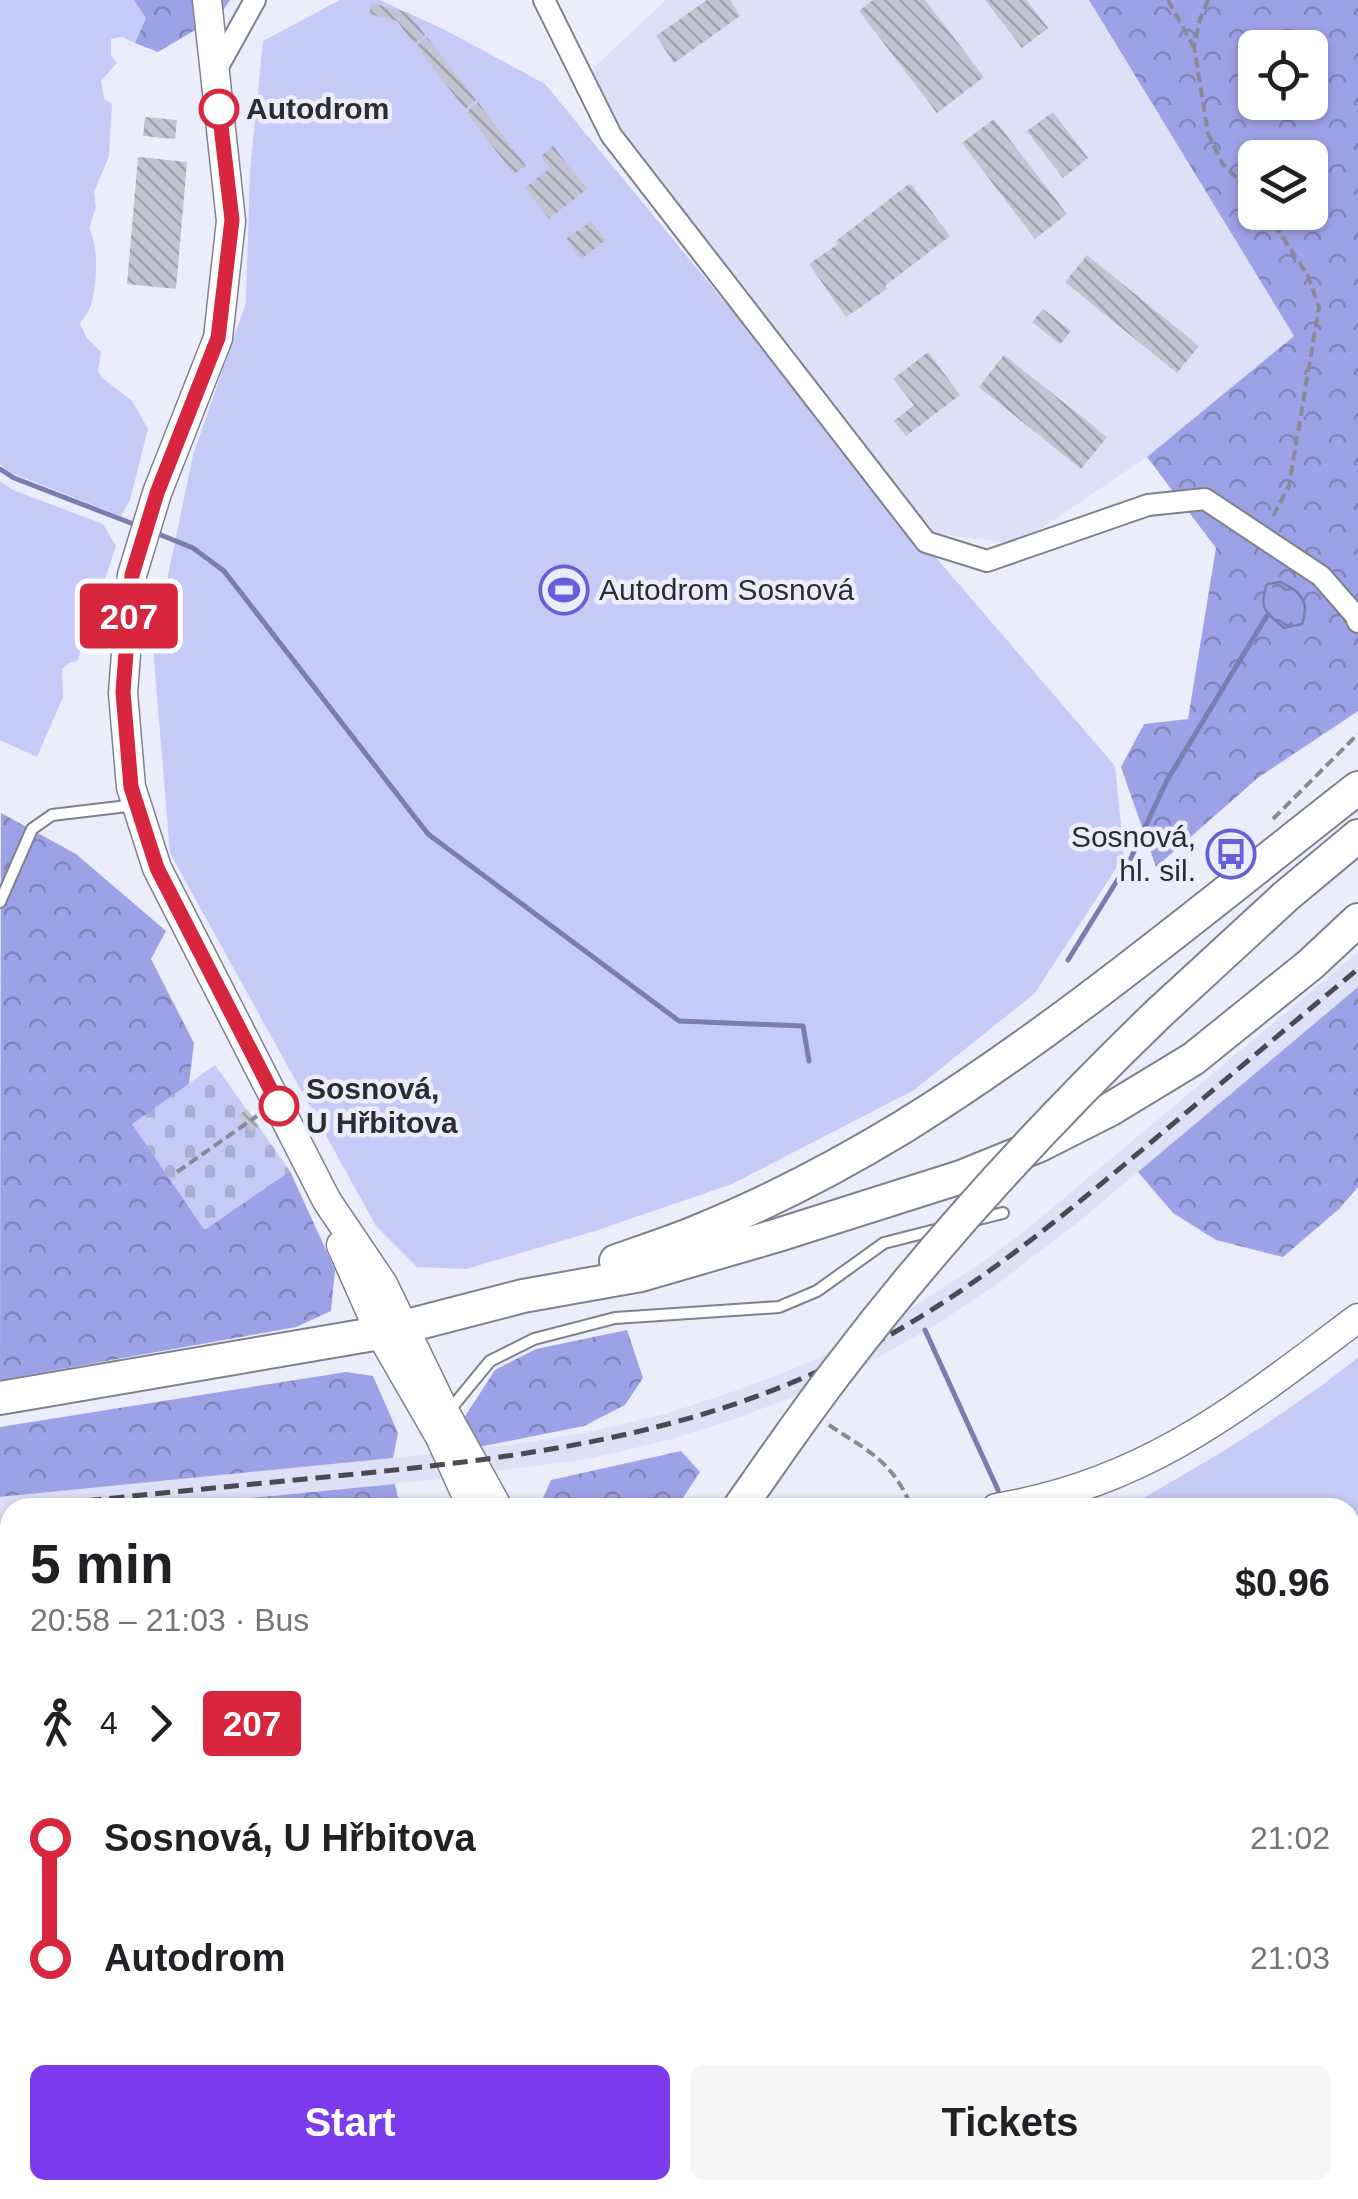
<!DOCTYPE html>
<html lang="en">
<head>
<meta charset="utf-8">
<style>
  :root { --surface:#fff; --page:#f6f6f6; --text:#202124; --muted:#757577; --accent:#7c3aed }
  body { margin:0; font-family:Arial,sans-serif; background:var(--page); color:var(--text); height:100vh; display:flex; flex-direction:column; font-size:38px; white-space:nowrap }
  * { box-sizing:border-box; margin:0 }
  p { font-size:32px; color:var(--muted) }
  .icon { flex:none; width:55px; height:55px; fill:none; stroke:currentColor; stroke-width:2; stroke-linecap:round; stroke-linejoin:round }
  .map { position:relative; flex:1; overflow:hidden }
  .side { position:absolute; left:0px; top:1498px; width:1360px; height:702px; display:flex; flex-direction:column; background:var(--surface); border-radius:30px 30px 0 0; box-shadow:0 2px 8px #0004 }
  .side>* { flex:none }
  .badge { padding:0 20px; border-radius:8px; font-size:35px; line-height:65px }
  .controls { position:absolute; left:1238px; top:30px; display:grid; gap:20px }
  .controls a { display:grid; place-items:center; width:90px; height:90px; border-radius:15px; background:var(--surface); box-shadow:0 2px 8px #0004; font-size:50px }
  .map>.badge { position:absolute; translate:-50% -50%; box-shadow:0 0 0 5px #fff }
  .legs { display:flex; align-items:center; gap:15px; height:110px; padding:0 30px; font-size:32px }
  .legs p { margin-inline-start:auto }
  .overview { display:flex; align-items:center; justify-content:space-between; height:170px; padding:0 30px }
  h1 { font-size:55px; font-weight:700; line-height:75px }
  .cta { display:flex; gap:20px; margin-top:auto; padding:20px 30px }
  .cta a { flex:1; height:115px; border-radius:15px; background:var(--accent); color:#fff; font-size:40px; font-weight:700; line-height:115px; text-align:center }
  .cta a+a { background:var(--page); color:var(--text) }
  ul { padding:0 30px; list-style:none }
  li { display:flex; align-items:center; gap:35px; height:120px; font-size:38px }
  li i { display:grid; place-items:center; width:15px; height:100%; margin:0 12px; background:currentColor }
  li i::after { content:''; width:25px; height:25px; margin:-12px; border:8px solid; border-radius:50%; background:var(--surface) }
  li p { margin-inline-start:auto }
  li:first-child i { background:linear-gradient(#0000 50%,currentColor 0) }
  li:last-child i { background:linear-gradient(currentColor 50%,#0000 0) }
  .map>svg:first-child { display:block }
  .built { fill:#dee0f6 }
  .green { fill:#c5caf6 }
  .forest { fill:url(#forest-crowns); fill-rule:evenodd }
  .wetland { fill:url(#wetland-marsh) }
  .cemetery { fill:url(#cemetery-stones) }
  .water { fill:url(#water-ripples); stroke:#7a7daf; stroke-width:2.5 }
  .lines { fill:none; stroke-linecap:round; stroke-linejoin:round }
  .stream { stroke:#7a7daf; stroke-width:5 }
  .building { fill:url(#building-back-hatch) }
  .lane-casing { stroke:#7f818e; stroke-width:14 }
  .street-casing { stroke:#7f818e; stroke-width:24 }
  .secondary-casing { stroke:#7f818e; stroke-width:31 }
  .primary-casing { stroke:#7f818e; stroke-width:36 }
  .path { stroke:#888994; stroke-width:4; stroke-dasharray:10 5; stroke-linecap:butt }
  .lane { stroke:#fff; stroke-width:10 }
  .street { stroke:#fff; stroke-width:20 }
  .secondary { stroke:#fff; stroke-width:28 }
  .primary { stroke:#fff; stroke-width:32 }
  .rail { stroke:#4a4b52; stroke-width:5; stroke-dasharray:15 8; stroke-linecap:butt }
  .primary-bridge-casing { stroke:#7f818e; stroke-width:36; stroke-linecap:butt }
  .primary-bridge { stroke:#fff; stroke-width:32 }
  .line-1-casing { stroke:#fff; stroke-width:22 }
  .line-1 { stroke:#d7263d; stroke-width:15 }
  .stop-1-dot { fill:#fff; stroke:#d7263d; stroke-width:5 }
  .labels { text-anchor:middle; stroke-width:9; stroke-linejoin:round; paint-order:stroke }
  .stop-label { font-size:30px; font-weight:bold; fill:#2c2c32; stroke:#ebedfc; text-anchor:start }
  .poi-label { font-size:30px; fill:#2c2c32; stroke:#ebedfc; text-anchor:start }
</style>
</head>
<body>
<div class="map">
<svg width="1358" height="2199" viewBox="0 0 1358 2199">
  <defs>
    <pattern id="forest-crowns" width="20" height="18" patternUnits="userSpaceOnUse" patternTransform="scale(2.5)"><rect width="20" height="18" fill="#9ca2e6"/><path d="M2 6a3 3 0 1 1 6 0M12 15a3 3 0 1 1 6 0" fill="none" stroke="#7f84bb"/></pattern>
    <pattern id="wetland-marsh" width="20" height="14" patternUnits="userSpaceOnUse" patternTransform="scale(2.5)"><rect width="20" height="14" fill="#c5caf6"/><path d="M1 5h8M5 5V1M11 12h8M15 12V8" fill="none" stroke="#a9aed3"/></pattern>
    <pattern id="cemetery-stones" width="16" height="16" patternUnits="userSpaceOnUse" patternTransform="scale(2.5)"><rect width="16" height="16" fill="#c5caf6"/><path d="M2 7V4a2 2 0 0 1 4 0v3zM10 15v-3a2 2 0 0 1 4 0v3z" fill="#a9aed3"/></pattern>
    <pattern id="water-ripples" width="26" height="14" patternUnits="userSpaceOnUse" patternTransform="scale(2.5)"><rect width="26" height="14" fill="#9ba0e4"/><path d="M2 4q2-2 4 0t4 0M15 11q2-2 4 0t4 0" fill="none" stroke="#7f83b9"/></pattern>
    <pattern id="building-back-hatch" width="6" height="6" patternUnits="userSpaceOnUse" patternTransform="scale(2.5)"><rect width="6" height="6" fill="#c2c4d2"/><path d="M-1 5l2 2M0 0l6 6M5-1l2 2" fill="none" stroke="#9e9fab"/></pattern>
  </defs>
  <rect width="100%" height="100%" fill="#ebedfc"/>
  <path class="built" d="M666,0H1089L1294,336L1147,457L1018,544L933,533L625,142L592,69Z
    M1358,952V987L1076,1224L996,1285L934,1326L859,1368L803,1393L738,1418L672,1439L589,1459L395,1484L157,1507L10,1508V1523L0,1524V1497L393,1458L515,1444L584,1433L665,1414L729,1393L793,1369L847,1345L898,1317L981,1263L1021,1234Z
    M10,1637V2190H300L296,2199H0V1638Z"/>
  <path class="green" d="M0,0H134L146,18L135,43L122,37L111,39V55L117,63L101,81L104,99L112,104L109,156L94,192L96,207L89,228C99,247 97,281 92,302C90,310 84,317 80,324L87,338L101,352L98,371L101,377L132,401L148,429L130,500L121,516L9,472L0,464Z
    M340,0H380L445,30L545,84L914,532L1115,766L1124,856L1035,993L914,1090L732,1184L595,1231L466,1269L417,1267L376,1226L170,853L153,648L193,455L246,303L250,171L263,41Z
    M0,481L13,490L103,524L116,546L77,661L69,663L62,669L63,697L37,757L0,740Z
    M1358,1357V1769L1350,1762V1508L1127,1507C1207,1462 1287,1415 1358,1357Z
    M1350,1783L1358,1790V1873L1350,1859Z"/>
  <path class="forest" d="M134,0H230L219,16L158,52L135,43L146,18Z
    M1089,0H1358V711L1259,777L1156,867L1121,767L1144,724L1188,719L1216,548L1147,457L1294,336ZM1255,48H1310V102H1255ZM1255,158H1310V212H1255Z
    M1,813L76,854L166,931L151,959L194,1043L189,1084L133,1125L204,1229L290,1171L335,1270L331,1311L296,1327L0,1380Z
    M1358,987V1187L1339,1209L1283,1257L1216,1240L1173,1213L1138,1172Z
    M627,1330L643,1378L625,1405L584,1426L469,1449L460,1424L495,1370L536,1349Z
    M346,1372L373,1376L398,1433L393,1458L0,1497V1427Z
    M681,1451L700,1472L677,1507H539L551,1480Z
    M395,1484L400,1507H157Z
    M10,1523V1595L0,1596V1524Z
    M1350,1859L1358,1873V2199H896L891,2190H1350Z
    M656,2190H863L848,2199H644Z"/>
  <path class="wetland" d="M719,2190H855L839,2199H711Z"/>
  <path class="cemetery" d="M215,1065L290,1171L205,1230L132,1124Z"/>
  <path class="water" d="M1280,582C1301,591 1310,602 1302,624L1284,628C1266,612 1258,609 1267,584Z"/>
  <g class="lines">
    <path class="stream" d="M0,469L14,478L136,525
      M156,533L193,548L224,571L428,834L679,1021L803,1026L809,1061
      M1068,960L1131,858L1166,782L1268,614
      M925,1330L998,1490
      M1350,1768L1358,1775
      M1350,1933L1358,1943"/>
  </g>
  <path class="building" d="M707,0H730L740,16L674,63L656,36Z
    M873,0H925L984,77L937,113L859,11Z
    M985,0H1026L1048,28L1022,48Z
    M372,3L409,13L425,35L414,44L397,21L369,14Z
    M427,37L476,100L465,109L416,46Z
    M478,102L526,166L514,174L466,112Z
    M1053,112L1088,158L1063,178L1027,131Z
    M145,117L177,120L175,139L143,136Z
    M994,119L1067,214L1035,239L962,143Z
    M553,146L587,189L549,219L525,188L550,168L541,156Z
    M138,157L187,162L176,289L127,284Z
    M910,183L950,236L885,286L887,289L846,317L809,264L838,244L836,241Z
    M591,221L606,240L581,259L566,239Z
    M1087,255L1199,346L1177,373L1065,282Z
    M1043,309L1071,331L1060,344L1032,322Z
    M928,352L960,395L906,436L894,421L914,405L893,379Z
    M1004,355L1107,437L1081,469L979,387Z
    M247,1109L259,1126L251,1132L239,1115Z"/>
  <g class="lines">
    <g class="lane-casing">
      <path id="lane" d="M0,902L32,829L52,815L136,805
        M975,1220L1003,1213
        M448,1412L490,1361L534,1339L615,1318L779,1307L817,1291L884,1243L939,1229
        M503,2190L509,2199"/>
    </g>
    <g class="street-casing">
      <path id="street" d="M544,0L611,135L926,542L987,561L1148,505L1205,499L1321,576L1355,615L1358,622
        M215,72L255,0
        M0,1610L10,1609"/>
    </g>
    <g class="secondary-casing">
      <path id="secondary" d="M207,0L231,221L218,338L157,493L132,575L123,693L131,787L157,868L327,1201L383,1284L446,1414L498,1508
        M341,1245L380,1333L440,1437L472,1508
        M996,1508C1147,1483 1239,1407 1358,1318
        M585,2199L600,2190"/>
    </g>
    <g class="primary-casing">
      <path id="primary" d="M1159,1013L1286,896L1358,836
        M616,1261C642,1252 669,1243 694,1233C766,1204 837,1167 903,1127C1064,1027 1209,904 1358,788
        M0,1398L380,1333L523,1296L641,1275L775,1236L961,1177L1040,1145L1109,1110L1193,1059L1311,964L1358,920
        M338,2199L343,2190"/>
    </g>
    <path class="path" d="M1168,0L1194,47
      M1208,0L1200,19L1194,47L1208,133L1222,163L1255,197
      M1266,212L1308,276L1319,307L1289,486L1271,520
      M1273,819L1358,734
      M177,1172L257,1116
      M829,1425C869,1452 892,1460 912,1508
      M913,2190L914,2199
      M633,2199L645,2190
      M678,2199L690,2190
      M1245,2199L1248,2190"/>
    <use href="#lane" class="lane"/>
    <use href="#street" class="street"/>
    <use href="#secondary" class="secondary"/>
    <use href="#primary" class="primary"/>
    <path class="rail" d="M18,1508C120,1497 223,1487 326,1477C509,1459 688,1439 854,1354C963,1299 1056,1222 1149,1144C1219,1085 1288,1027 1358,969"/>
    <g class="primary-bridge-casing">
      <path id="primary-bridge" d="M739,1508C773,1460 806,1411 842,1365C938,1239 1045,1123 1159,1013"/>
    </g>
    <use href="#primary-bridge" class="primary-bridge"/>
  </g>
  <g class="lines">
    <g class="line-1-casing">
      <path id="line-1" d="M219,109L232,220L218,338L157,493L132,575L123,692L131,787L157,868L279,1106"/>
    </g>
    <use href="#line-1" class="line-1"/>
  </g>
  <defs>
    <g id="stadium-ring" transform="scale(2.5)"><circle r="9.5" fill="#ebedfc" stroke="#6460d9" stroke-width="1.5"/><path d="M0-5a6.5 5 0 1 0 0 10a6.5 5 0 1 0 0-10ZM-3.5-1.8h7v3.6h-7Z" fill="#6460d9"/></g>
    <g id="bus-ring" transform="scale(2.5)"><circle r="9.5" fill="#ebedfc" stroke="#6460d9" stroke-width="1.5"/><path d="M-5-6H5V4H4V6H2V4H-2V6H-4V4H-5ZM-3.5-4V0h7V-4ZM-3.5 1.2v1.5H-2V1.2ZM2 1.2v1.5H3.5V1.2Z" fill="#6460d9"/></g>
  </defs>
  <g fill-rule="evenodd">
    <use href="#stadium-ring" x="564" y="590"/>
    <use href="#bus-ring" x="1231" y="854"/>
  </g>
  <g class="stop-1-dot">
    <circle cx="219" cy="109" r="18"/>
    <circle cx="279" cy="1106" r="18"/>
  </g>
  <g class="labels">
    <g class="stop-label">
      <text x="246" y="119">Autodrom</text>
      <text x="306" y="1099">Sosnová,<tspan x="306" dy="34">U Hřbitova</tspan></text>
    </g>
    <g class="poi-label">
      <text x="599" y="600">Autodrom Sosnová</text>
      <text x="1196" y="847" text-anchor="end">Sosnová,<tspan x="1196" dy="34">hl. sil.</tspan></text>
    </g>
  </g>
</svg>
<div class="controls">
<a><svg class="icon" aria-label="locate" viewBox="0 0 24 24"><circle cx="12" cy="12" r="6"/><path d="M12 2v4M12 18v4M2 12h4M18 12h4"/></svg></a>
<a><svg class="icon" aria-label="layers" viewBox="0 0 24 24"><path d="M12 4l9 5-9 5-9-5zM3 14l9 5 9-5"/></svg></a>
</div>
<b class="badge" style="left:129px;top:616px;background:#d7263d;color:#fff">207</b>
<section class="side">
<div class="overview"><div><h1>5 min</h1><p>20:58 – 21:03 · Bus</p></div><b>$0.96</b></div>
<div class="legs"><svg class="icon" aria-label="walk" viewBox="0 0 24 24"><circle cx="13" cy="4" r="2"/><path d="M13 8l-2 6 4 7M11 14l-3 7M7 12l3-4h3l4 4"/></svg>4<svg class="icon" aria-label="forward" viewBox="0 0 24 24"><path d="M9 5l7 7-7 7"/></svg><b class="badge" style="background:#d7263d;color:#fff">207</b></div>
<ul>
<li><i style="color:#d7263d"></i><b>Sosnová, U Hřbitova</b><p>21:02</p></li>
<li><i style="color:#d7263d"></i><b>Autodrom</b><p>21:03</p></li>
</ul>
<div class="cta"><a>Start</a><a>Tickets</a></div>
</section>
</div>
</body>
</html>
